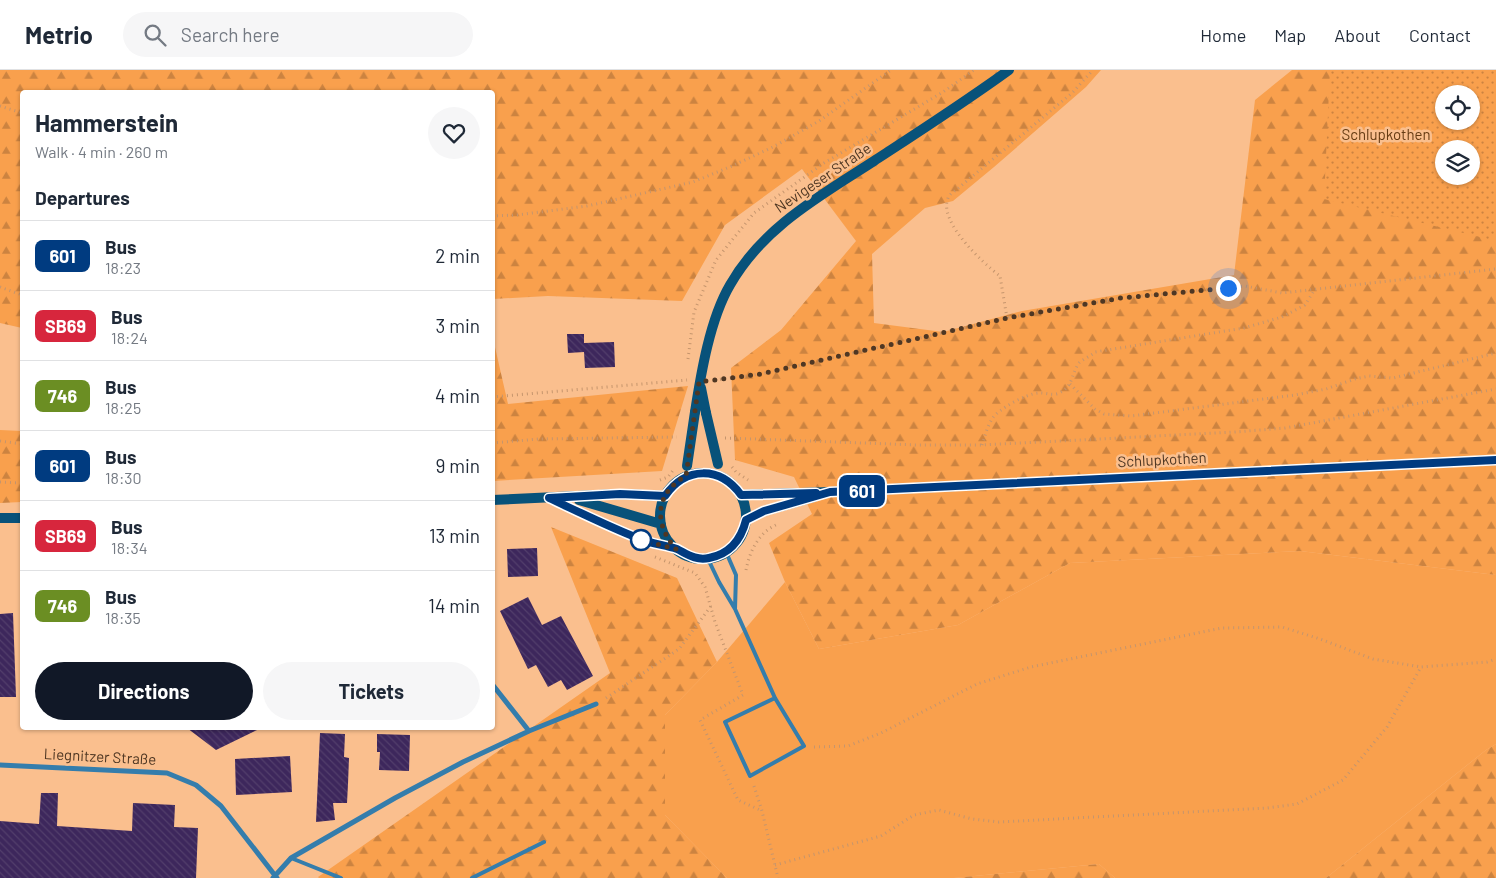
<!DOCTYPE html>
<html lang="en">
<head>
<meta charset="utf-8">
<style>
  :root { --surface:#fff; --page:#f6f6f7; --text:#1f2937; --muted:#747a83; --line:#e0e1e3; --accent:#111827 }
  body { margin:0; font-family:Barlow,sans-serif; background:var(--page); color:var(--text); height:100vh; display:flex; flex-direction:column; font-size:19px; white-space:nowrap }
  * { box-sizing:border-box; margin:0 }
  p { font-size:16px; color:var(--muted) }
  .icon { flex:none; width:28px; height:28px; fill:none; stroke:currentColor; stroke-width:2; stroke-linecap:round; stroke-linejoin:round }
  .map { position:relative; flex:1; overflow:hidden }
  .sheet { position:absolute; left:20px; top:20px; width:475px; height:640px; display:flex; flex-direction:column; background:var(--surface); border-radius:5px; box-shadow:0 1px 4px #0004 }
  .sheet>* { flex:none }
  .badge { padding:0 10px; border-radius:8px; font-size:18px; line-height:32px }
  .buttons { position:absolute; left:1435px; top:15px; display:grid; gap:10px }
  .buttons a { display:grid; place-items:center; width:45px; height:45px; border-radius:50%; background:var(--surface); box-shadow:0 1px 4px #0004; font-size:25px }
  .you { position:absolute; width:25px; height:25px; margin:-12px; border:4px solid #fff; border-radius:50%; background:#1a73e8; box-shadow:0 0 0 8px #1a73e833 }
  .map>.badge { position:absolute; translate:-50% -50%; box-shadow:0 0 0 2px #fff }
  h2 { padding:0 15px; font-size:19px; line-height:45px }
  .round { display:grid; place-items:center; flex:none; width:52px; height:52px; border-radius:26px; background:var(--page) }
  .overview { display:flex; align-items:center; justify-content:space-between; height:85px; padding:0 15px }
  h1 { font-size:24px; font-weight:700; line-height:38px }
  .cta { display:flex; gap:10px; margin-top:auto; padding:10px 15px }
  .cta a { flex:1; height:58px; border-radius:30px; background:var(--accent); color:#fff; font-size:20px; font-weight:700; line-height:58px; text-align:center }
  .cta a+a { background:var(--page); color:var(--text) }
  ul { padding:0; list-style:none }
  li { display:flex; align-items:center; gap:15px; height:70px; padding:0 15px; border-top:1px solid var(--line) }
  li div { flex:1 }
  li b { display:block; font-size:19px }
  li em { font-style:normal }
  li .badge { min-width:55px; font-weight:700; text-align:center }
  header { display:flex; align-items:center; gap:30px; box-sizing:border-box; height:70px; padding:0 25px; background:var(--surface); border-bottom:1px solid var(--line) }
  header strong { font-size:24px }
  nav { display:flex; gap:28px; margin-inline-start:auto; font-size:18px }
  .search { width:350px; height:45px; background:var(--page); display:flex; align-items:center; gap:12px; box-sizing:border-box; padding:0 18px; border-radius:28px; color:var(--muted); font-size:19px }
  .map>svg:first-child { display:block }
  .grass { fill:#f9a04d }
  .forest { fill:url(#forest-firs); fill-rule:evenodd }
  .park { fill:url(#park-dots); fill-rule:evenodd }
  .building { fill:url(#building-back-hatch) }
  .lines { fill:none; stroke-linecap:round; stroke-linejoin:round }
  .path { stroke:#c5956d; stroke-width:3; stroke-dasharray:1 4; stroke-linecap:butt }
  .lane { stroke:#347dac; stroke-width:4 }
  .street { stroke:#347dac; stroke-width:5 }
  .secondary { stroke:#08527a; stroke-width:10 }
  .secondary-bridge { stroke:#08527a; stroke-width:10 }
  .line-casing { stroke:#fff; stroke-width:11 }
  .line { stroke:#003b80; stroke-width:8 }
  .walk { stroke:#4f3723; stroke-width:5; stroke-dasharray:0 9 }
  .stop-dot { fill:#fff; stroke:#003b80; stroke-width:2.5 }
  .labels { text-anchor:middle; stroke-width:5; stroke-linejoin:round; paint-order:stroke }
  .park-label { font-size:15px; fill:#663c13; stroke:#fabf8e }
  .street-label { font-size:15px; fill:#4f3723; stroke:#fabf8e }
</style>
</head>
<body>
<header>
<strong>Metrio</strong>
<div class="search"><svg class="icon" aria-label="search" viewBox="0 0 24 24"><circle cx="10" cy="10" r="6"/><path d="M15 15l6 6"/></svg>Search here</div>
<nav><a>Home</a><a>Map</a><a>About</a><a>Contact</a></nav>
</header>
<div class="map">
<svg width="1496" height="808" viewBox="0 0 1496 808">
  <defs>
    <pattern id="forest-firs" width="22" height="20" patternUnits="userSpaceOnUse" patternTransform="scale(1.25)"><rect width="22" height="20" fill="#f9a04d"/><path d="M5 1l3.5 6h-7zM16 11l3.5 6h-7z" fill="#cc8340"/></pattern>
    <pattern id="park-dots" width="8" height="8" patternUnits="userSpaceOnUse" patternTransform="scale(1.25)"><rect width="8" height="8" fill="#f9a04d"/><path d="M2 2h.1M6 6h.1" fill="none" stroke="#cc8340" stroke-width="1.8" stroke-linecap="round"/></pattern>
    <pattern id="building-back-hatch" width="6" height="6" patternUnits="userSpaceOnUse" patternTransform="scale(1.25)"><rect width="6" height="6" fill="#3d275c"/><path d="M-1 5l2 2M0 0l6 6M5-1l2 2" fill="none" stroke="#523e6b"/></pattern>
  </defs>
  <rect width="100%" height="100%" fill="#fabf8e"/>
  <path class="grass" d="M1300,481L1496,505V674L1486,680L1326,808H1115L1099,794L954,808H727L665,745V645L717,592L785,512L819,579L958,555L1070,493Z"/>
  <path class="forest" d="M0,0H1101L1086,17L994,97L953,131L925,138L872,184L874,253L943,262L1022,241L1234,205L1255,30L1292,0H1496V505L1300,481L1070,493L958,555L819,579L785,512L769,473L812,444L794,407L735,390L731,298L781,260L856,171L802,99L725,155L682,231L548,226L493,229L492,22H22V258L0,253ZM1444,24H1471V51H1444ZM1444,79H1471V106H1444Z
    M492,264L508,334L688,316L662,401L493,411Z
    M0,360L22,361V432L0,433Z
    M551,457L677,508L717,592L665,645V745L727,808H319L318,807L610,603Z
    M1496,674V808H1326L1486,680Z
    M1099,794L1115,808H954Z"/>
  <path class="park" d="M1330,0H1496V171L1324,129ZM1444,24H1471V51H1444ZM1444,79H1471V106H1444Z"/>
  <path class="building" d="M567,264H584V273L614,272L615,297L585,298L584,282L568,283Z
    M537,478L538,506L508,507L507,479Z
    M528,527L542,555L561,546L593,606L567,620L561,610L548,617L536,595L528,599L500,541Z
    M13,543L16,627H0V544Z
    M187,658H261L216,680Z
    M320,663L345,664L344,687L349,688L348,714L347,733H333L335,750L316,752Z
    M377,664L410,665L409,701L379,700L380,682H377Z
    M290,686L292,722L236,725L235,689Z
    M41,723H58L57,756L132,761L133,733L175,735L174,757L198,758L196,808H0V751L39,754Z"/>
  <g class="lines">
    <path class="path" d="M0,36L22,43
      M492,146L517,145L587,136L693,112L732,96L773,77L819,51L891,0
      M0,217L22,225
      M1007,248L1000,206C983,193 938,152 948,128C949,125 953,122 956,120L1072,23L1093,0
      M688,289L694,242L716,190L754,143L824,93L943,22L974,0
      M715,310L761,304L1007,248L1121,228L1245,216L1282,223L1496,199
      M1070,314L1095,339L1104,344L1131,346L1295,325L1326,319L1355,309L1369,306L1393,308L1496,283
      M492,327L687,310
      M725,368L918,375H982L1235,362L1285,358L1496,319
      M0,371L22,374
      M492,373L539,369L677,367
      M982,375C985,366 987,357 992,349C998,339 1026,324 1038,323C1046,322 1053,327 1061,322C1073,316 1072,302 1079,293C1083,289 1091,286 1095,282L1244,258L1282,247L1305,235L1315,219
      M732,397L736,402L748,410
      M660,410L668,407L674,399
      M0,412L22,413
      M655,487L695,503L705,517L715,552L743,625L700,650L738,730L762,741
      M746,500C750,480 759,462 778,454
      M606,628L679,579L711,536
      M814,677L848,676L881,663L977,614L1031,597L1222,558L1282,557L1320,569L1373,589L1421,597
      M754,716L762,741L778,808
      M775,795L881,766L914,745L939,740L972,749L999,752L1267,738L1297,734L1343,710L1387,657L1421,597L1487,592L1496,589"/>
    <path class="lane" d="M553,430L641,470L677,479
      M726,482L736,505L735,539
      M708,489L719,512L735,539L775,628L804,676L750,706L725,652L775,628
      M291,788L341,808
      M472,808L544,772"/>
    <path class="street" d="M492,614L529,661
      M0,695L167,703L196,715L221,736L277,808
      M273,808L291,788L395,728L463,692L529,661L596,634"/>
    <path class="secondary" d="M701,318L706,343
      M695,342C701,303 710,249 730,215C763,157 820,126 874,91C920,61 965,32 1009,0
      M660 446a43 43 0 1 1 86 0a43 43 0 1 1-86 0Z
      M741,425L830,422L1496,390
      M492,430L620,424L665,426
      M579,430L661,454
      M0,448H22
      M746,450L764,441L814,427"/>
    <path class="secondary-bridge" d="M706,343L718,394
      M687,396L695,342"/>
  </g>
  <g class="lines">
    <g class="line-casing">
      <path id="line" d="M816,423L741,425C720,396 686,396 665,426L620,424L549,428C579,442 609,457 640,469C652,474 665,475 677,479C687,484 696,491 709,488C730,484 741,470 746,450L764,441L830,422L1496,390"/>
    </g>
    <use href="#line" class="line"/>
    <path class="walk" d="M641,470L676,479C654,454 654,424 686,406L699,312L761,304L1007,248L1121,228L1228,218"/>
  </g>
  <circle class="stop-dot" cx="641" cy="470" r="10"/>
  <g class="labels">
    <g class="park-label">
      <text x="1386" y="70">Schlupkothen</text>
    </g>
    <g class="street-label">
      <text transform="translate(823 108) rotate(-34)" y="5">Nevigeser Straße</text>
      <text transform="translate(1162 390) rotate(-3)" y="5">Schlupkothen</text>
      <text transform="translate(100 687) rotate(3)" y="5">Liegnitzer Straße</text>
    </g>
  </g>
</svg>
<div class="buttons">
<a><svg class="icon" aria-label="locate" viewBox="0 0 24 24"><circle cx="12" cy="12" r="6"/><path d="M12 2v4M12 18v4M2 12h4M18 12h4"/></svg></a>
<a><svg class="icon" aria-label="layers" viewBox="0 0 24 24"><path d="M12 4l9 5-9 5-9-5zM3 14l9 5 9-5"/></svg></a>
</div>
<div class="you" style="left:1228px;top:218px"></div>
<b class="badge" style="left:862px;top:421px;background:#003b80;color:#fff">601</b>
<section class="sheet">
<div class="overview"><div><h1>Hammerstein</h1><p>Walk · 4 min · 260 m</p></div><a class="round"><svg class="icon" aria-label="heart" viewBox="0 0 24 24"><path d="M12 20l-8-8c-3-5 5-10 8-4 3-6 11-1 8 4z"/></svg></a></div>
<h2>Departures</h2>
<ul>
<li><span class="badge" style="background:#003b80;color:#fff">601</span><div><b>Bus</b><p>18:23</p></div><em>2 min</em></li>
<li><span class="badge" style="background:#d7263d;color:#fff">SB69</span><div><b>Bus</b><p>18:24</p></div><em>3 min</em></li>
<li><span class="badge" style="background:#6b8e23;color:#fff">746</span><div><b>Bus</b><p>18:25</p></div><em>4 min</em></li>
<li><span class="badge" style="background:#003b80;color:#fff">601</span><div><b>Bus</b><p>18:30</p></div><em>9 min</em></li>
<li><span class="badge" style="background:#d7263d;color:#fff">SB69</span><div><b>Bus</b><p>18:34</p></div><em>13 min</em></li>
<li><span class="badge" style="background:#6b8e23;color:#fff">746</span><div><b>Bus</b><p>18:35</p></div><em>14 min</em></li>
</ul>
<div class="cta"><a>Directions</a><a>Tickets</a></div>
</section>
</div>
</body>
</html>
